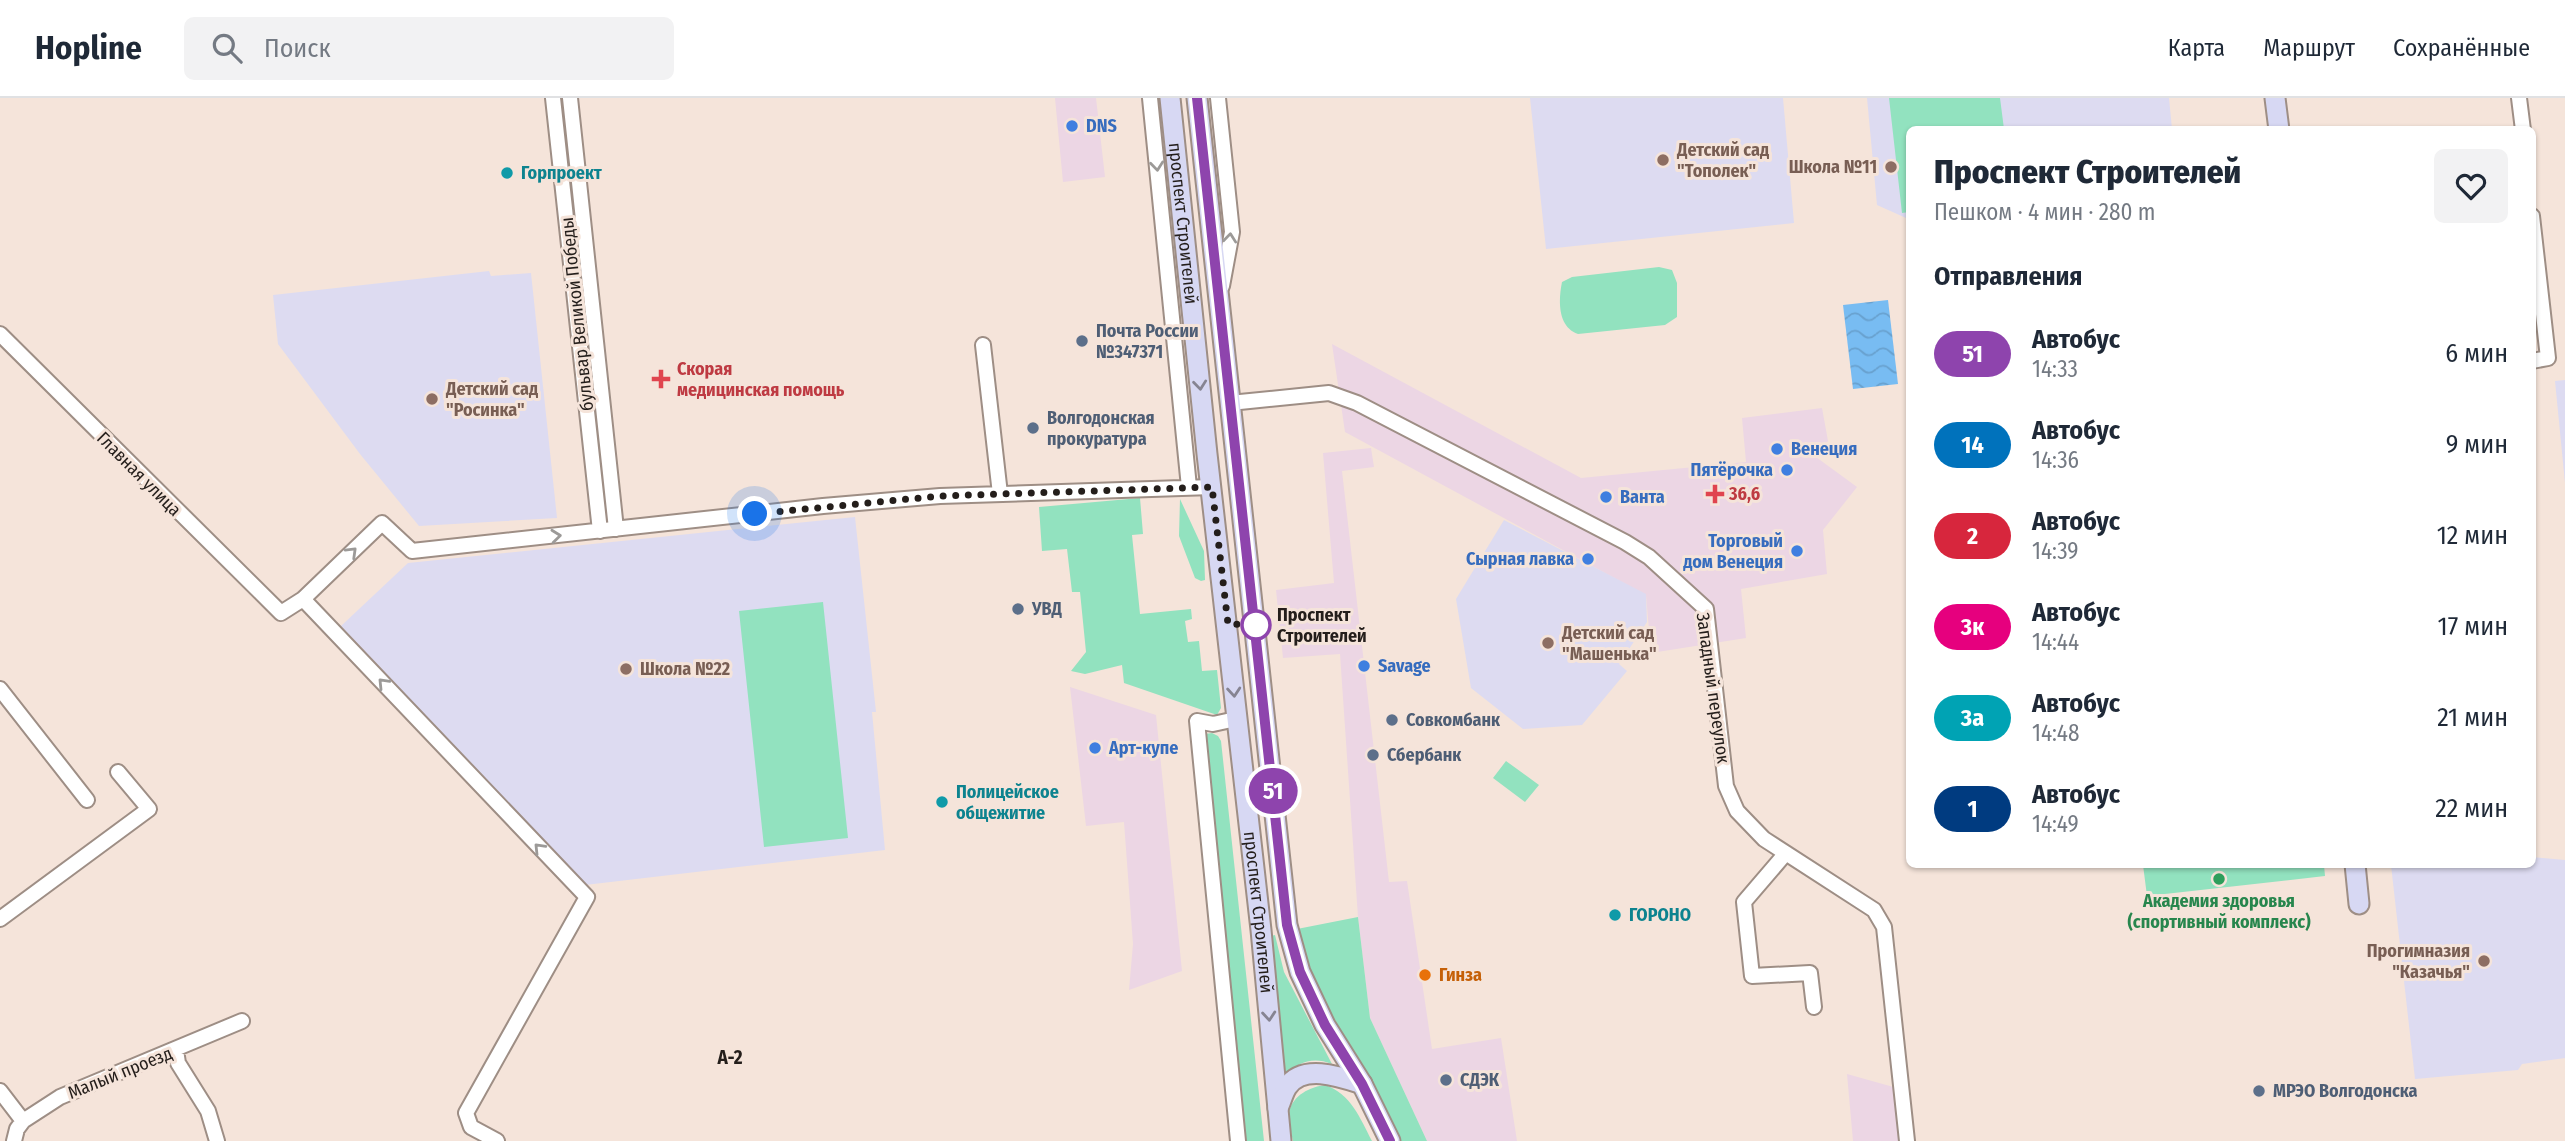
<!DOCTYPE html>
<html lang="ru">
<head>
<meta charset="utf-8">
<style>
  :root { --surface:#fff; --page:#f2f2f3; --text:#1f2937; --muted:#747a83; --line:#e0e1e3 }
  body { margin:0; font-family:"Fira Sans Condensed",sans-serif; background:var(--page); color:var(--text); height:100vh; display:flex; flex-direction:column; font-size:26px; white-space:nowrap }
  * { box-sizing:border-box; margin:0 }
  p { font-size:23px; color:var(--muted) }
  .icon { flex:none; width:38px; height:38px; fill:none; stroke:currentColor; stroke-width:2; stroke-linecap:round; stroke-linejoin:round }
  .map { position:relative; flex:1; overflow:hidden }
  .details { position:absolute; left:1906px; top:28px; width:630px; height:742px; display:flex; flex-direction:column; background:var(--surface); border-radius:10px; box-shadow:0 2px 5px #0004 }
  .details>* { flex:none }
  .badge { padding:0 14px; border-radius:23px; font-size:24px; line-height:46px }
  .you { position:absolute; width:35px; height:35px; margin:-18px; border:5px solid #fff; border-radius:50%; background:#1a73e8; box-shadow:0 0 0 10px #1a73e833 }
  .map>.badge { position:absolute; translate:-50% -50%; box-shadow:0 0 0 4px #fff }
  h2 { padding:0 28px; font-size:26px; line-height:63px }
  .round { display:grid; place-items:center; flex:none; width:74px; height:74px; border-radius:10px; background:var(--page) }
  .head { display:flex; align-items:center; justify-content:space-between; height:119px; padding:0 28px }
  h1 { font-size:33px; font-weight:800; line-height:52px }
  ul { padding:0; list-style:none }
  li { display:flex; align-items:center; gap:21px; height:91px; padding:0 28px }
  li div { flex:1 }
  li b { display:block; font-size:26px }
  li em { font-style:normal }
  li .badge { min-width:77px; font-weight:700; text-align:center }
  header { display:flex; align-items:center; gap:42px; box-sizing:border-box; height:98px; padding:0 35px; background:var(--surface); border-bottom:2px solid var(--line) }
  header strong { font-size:33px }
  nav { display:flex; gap:38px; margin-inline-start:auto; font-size:24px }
  .search { width:490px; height:63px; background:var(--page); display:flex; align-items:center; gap:18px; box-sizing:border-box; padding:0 24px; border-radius:10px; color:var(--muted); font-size:26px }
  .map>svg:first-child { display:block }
  .commercial { fill:#ecd6e4 }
  .education { fill:#dddbf1 }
  .green { fill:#92e2bf }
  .water { fill:url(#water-waves) }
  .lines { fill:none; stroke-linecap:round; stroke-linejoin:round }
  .street-casing { stroke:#9e8e85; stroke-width:18 }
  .secondary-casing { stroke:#9e8e85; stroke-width:23 }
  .street { stroke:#fff; stroke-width:14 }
  .secondary { stroke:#d7d8f3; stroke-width:19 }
  .oneway { stroke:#9c9a98 }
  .oneway2 { stroke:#868492 }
  .line-casing { stroke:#fff; stroke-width:16 }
  .line { stroke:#8e44ad; stroke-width:10 }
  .walk { stroke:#241e1b; stroke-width:7; stroke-dasharray:0 12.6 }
  .shop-dot { fill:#3f7fe0; stroke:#f5e4da; stroke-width:2.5 }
  .education-dot { fill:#8d6e63; stroke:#f5e4da; stroke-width:2.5 }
  .culture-dot { fill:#0f9aa8; stroke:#f5e4da; stroke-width:2.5 }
  .service-dot { fill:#5c6f8a; stroke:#f5e4da; stroke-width:2.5 }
  .health-dot { fill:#e0444e; stroke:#f5e4da; stroke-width:2.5 }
  .stop-dot { fill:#fff; stroke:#8e44ad; stroke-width:3.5 }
  .leisure-dot { fill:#2e9e5b; stroke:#f5e4da; stroke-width:2.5 }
  .food-dot { fill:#e8710a; stroke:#f5e4da; stroke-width:2.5 }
  .labels { text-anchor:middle; stroke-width:6; stroke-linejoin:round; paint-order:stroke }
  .shop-label { font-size:18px; font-weight:bold; fill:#366cbe; stroke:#f5e4da; text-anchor:start }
  .education-label { font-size:18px; font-weight:bold; fill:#785e54; stroke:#f5e4da; text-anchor:start }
  .culture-label { font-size:18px; font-weight:bold; fill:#0d838f; stroke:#f5e4da; text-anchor:start }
  .street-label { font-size:18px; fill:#241e1b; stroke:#f5e4da }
  .service-label { font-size:18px; font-weight:bold; fill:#4e5e75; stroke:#f5e4da; text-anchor:start }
  .health-label { font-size:18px; font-weight:bold; fill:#be3a42; stroke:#f5e4da; text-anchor:start }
  .stop-label { font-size:18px; font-weight:bold; fill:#241e1b; stroke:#f5e4da; text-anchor:start }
  .leisure-label { font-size:18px; font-weight:bold; fill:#27864d; stroke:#f5e4da }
  .food-label { font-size:18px; font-weight:bold; fill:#c56008; stroke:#f5e4da; text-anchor:start }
  .neighbourhood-label { font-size:19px; font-weight:bold; fill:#241e1b; stroke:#f5e4da }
</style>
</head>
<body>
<header>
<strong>Hopline</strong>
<div class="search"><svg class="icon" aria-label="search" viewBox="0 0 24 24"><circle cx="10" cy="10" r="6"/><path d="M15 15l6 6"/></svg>Поиск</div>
<nav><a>Карта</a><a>Маршрут</a><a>Сохранённые</a></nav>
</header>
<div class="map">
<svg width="2565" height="1043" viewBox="0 0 2565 1043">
  <defs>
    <pattern id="water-waves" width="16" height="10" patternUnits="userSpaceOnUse" patternTransform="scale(1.75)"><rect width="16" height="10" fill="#78bcf2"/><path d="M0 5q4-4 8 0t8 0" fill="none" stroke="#68a1cf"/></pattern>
  </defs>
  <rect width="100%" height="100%" fill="#f5e4da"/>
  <path class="commercial" d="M1055,0H1096L1105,79L1063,84Z
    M1332,246L1581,380L1746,364L1742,320L1822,310L1828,343L1816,359L1857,389L1823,432L1827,476L1741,491L1746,540L1651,555L1646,497L1345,334Z
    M1371,350L1374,369L1342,373L1389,784L1407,783L1432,951L1501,940L1517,1043H1427L1370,920L1358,819L1340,556L1283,560L1276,492L1334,485L1323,355Z
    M1070,589L1156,617L1182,873L1129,892L1133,846L1124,724L1086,728Z
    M1847,976L1897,990L1902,1043H1853Z"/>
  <path class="education" d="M1530,0H1783L1794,125L1546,151Z
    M1867,0H2169L2172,31L1909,32V147L1906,120L1877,107Z
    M489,173L491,178L531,175L557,420L419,428L360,356L278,246L273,197Z
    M2565,282V385L2555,283Z
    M855,419L876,614H872L885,752L585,787L341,528L408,465Z
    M1504,422L1646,496L1647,524L1619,566L1627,573L1582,627L1523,631L1471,590L1456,501Z
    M2532,759L2565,762V960L2522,966L2518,972L2415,981L2391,767L2532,766Z"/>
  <path class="green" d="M1889,0H2000L2004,31L1909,32V114L1902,115Z
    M1659,169L1672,172L1677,185V219L1665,227L1578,236C1558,229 1558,204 1562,184L1572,179Z
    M1140,400L1143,436L1132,437L1140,516L1191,511L1192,521L1185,523L1188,544L1199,543L1202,573L1217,572L1221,610L1217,617L1124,585L1122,567L1085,576L1071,573L1086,554L1080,494H1072L1067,451L1042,453L1039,409Z
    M1180,401L1204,453L1205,482L1201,483L1195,480L1179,438Z
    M823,504L848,740L764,749L739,513Z
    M1212,635L1218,638L1221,643L1264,1043H1243L1205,636Z
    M1506,663L1539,687L1525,704L1493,680Z
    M2143,767H2324L2325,778L2147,798Z
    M1358,819L1370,920L1427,1043H1400L1383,1007L1308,875L1297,831Z
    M1275,837L1284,874L1332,966C1311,958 1300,965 1283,977L1267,839Z
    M1325,987C1351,996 1360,1020 1372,1043H1293C1291,1034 1288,1022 1289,1014C1293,997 1310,989 1325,987Z"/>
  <path class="water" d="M1888,202L1898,286L1853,291L1843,207Z"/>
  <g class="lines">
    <g class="street-casing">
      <path id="street" d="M553,0L600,433
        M570,0L616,431
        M1150,0L1189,389
        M1218,0L1232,134L1222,188
        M2519,0L2523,32
        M2532,118L2548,260L2532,263
        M0,236L281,515L303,501L382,425L412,453L823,408L940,398L1212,389
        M983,247L1000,396
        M1230,305L1329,295L1357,305L1625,444L1649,459L1706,511L1726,688L1737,713L1764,741L1874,812L1884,829L1907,1043
        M303,501L587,799L466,1015L471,1029L497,1043
        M0,591L87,702
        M1236,621L1213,626L1197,623L1238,1043
        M1786,755L1744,804L1752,878L1810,875L1814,909
        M0,821L149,711L118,674
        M176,952L178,965L208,1013L217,1043
        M0,993L23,1023
        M14,1043L17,1031L23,1023L60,999L242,923"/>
    </g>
    <g class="secondary-casing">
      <g id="secondary">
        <path id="s1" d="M1170,0L1207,356L1261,832L1281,1043"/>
        <path d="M1197,0L1287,827L1300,874L1325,927L1362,986L1390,1043"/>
        <path d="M2275,0L2279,32"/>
        <path d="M2355,766L2359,806"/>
        <path d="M1278,1010C1281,1004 1283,995 1287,989C1303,965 1341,979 1362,986"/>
      </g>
    </g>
    <use href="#street" class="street"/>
    <use href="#secondary" class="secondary"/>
  </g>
  <defs><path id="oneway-chevron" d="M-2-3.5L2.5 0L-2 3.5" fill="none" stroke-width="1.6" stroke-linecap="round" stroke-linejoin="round" transform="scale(1.75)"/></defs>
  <g class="oneway">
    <use href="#oneway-chevron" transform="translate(1157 68) rotate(84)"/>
    <use href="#oneway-chevron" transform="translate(1230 140) rotate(-84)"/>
    <use href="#oneway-chevron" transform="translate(556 438) rotate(-6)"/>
    <use href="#oneway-chevron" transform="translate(352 454) rotate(-44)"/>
    <use href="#oneway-chevron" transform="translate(383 585) rotate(-134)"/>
    <use href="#oneway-chevron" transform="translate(539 750) rotate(-134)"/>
  </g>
  <g class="oneway2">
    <use href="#oneway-chevron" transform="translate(1200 287) rotate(84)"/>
    <use href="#oneway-chevron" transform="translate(1234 594) rotate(85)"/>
    <use href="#oneway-chevron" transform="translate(1269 918) rotate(85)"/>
  </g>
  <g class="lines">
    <g class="line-casing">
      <path id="line" d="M1197,0L1287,827L1300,874L1325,927L1362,986L1390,1043"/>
    </g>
    <use href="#line" class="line"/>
    <path class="walk" d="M755,416L940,398L1212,389L1228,526L1256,527"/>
  </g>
  <g class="shop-dot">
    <circle cx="1072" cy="28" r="7"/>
    <circle cx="1777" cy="351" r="7"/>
    <circle cx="1787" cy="372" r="7"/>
    <circle cx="1606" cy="399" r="7"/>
    <circle cx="1797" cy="453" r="7"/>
    <circle cx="1588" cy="461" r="7"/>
    <circle cx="1364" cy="568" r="7"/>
    <circle cx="1095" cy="650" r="7"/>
  </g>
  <g class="education-dot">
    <circle cx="1663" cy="62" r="7"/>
    <circle cx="1891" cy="69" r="7"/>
    <circle cx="432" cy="301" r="7"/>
    <circle cx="1548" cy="545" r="7"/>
    <circle cx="626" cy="571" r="7"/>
    <circle cx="2484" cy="863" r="7"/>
  </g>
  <g class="culture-dot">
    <circle cx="507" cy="75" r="7"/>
    <circle cx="942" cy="704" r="7"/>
    <circle cx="1615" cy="817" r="7"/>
  </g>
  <g class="service-dot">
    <circle cx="1082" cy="243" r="7"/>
    <circle cx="1033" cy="330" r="7"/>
    <circle cx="1018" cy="511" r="7"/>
    <circle cx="1392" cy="622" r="7"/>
    <circle cx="1373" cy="657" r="7"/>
    <circle cx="1446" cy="982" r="7"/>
    <circle cx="2259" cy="993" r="7"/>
  </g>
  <g class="health-dot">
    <path d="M657.5 270.5h7v7h7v7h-7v7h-7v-7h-7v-7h7z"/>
    <path d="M1711.5 385.5h7v7h7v7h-7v7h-7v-7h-7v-7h7z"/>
  </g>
  <circle class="stop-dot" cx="1256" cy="527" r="14"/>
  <circle class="leisure-dot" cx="2219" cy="781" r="7"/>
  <circle class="food-dot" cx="1425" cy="877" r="7"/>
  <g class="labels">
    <g class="shop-label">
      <text x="1086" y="34">DNS</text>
      <text x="1791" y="357">Венеция</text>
      <text x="1773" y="378" text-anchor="end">Пятёрочка</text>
      <text x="1620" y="405">Ванта</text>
      <text x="1783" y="449" text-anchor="end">Торговый<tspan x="1783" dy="21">дом Венеция</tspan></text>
      <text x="1574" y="467" text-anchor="end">Сырная лавка</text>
      <text x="1378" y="574">Savage</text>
      <text x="1109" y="656">Арт-купе</text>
    </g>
    <g class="education-label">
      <text x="1677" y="58">Детский сад<tspan x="1677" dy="21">"Тополек"</tspan></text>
      <text x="1877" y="75" text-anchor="end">Школа №11</text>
      <text x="446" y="297">Детский сад<tspan x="446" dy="21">"Росинка"</tspan></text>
      <text x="1562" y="541">Детский сад<tspan x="1562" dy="21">"Машенька"</tspan></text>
      <text x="640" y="577">Школа №22</text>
      <text x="2470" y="859" text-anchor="end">Прогимназия<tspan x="2470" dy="21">"Казачья"</tspan></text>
    </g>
    <g class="culture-label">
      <text x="521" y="81">Горпроект</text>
      <text x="956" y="700">Полицейское<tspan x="956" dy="21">общежитие</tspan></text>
      <text x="1629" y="823">ГОРОНО</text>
    </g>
    <g class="street-label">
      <text dy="6" stroke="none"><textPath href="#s1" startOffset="126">проспект Строителей</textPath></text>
      <text transform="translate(577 216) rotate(-96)" y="6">бульвар Великой Победы</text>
      <text transform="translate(139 376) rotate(45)" y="6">Главная улица</text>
      <text transform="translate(1713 590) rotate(82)" y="6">Западный переулок</text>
      <text dy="6" stroke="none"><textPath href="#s1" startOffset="819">проспект Строителей</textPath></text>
      <text transform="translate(120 975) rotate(-22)" y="6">Малый проезд</text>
    </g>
    <g class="service-label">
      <text x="1096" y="239">Почта России<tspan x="1096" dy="21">№347371</tspan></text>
      <text x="1047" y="326">Волгодонская<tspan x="1047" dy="21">прокуратура</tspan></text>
      <text x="1032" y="517">УВД</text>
      <text x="1406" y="628">Совкомбанк</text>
      <text x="1387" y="663">Сбербанк</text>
      <text x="1460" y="988">СДЭК</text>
      <text x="2273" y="999">МРЭО Волгодонска</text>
    </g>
    <g class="health-label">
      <text x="677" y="277">Скорая<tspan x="677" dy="21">медицинская помощь</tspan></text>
      <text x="1729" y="402">36,6</text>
    </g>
    <g class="stop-label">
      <text x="1277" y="523">Проспект<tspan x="1277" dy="21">Строителей</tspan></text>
    </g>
    <g class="leisure-label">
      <text x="2219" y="809">Академия здоровья<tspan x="2219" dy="21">(спортивный комплекс)</tspan></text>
    </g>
    <g class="food-label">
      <text x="1439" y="883">Гинза</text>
    </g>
    <g class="neighbourhood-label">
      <text x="730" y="966">А-2</text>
    </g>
  </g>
</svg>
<div class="you" style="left:755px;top:416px"></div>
<b class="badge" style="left:1273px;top:693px;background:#8e44ad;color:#fff">51</b>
<section class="details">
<div class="head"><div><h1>Проспект Строителей</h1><p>Пешком · 4 мин · 280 m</p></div><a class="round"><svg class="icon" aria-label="heart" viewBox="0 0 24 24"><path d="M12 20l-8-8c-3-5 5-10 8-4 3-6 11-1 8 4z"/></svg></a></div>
<h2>Отправления</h2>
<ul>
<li><span class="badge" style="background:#8e44ad;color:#fff">51</span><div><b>Автобус</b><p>14:33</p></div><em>6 мин</em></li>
<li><span class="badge" style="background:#0072bc;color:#fff">14</span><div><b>Автобус</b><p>14:36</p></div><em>9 мин</em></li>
<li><span class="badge" style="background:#d7263d;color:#fff">2</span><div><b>Автобус</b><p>14:39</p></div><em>12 мин</em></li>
<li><span class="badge" style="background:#e6007e;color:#fff">3к</span><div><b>Автобус</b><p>14:44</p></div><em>17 мин</em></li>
<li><span class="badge" style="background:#00a3b4;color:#fff">3а</span><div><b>Автобус</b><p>14:48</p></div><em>21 мин</em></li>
<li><span class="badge" style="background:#003b80;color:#fff">1</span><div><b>Автобус</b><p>14:49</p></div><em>22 мин</em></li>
</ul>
</section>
</div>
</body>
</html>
